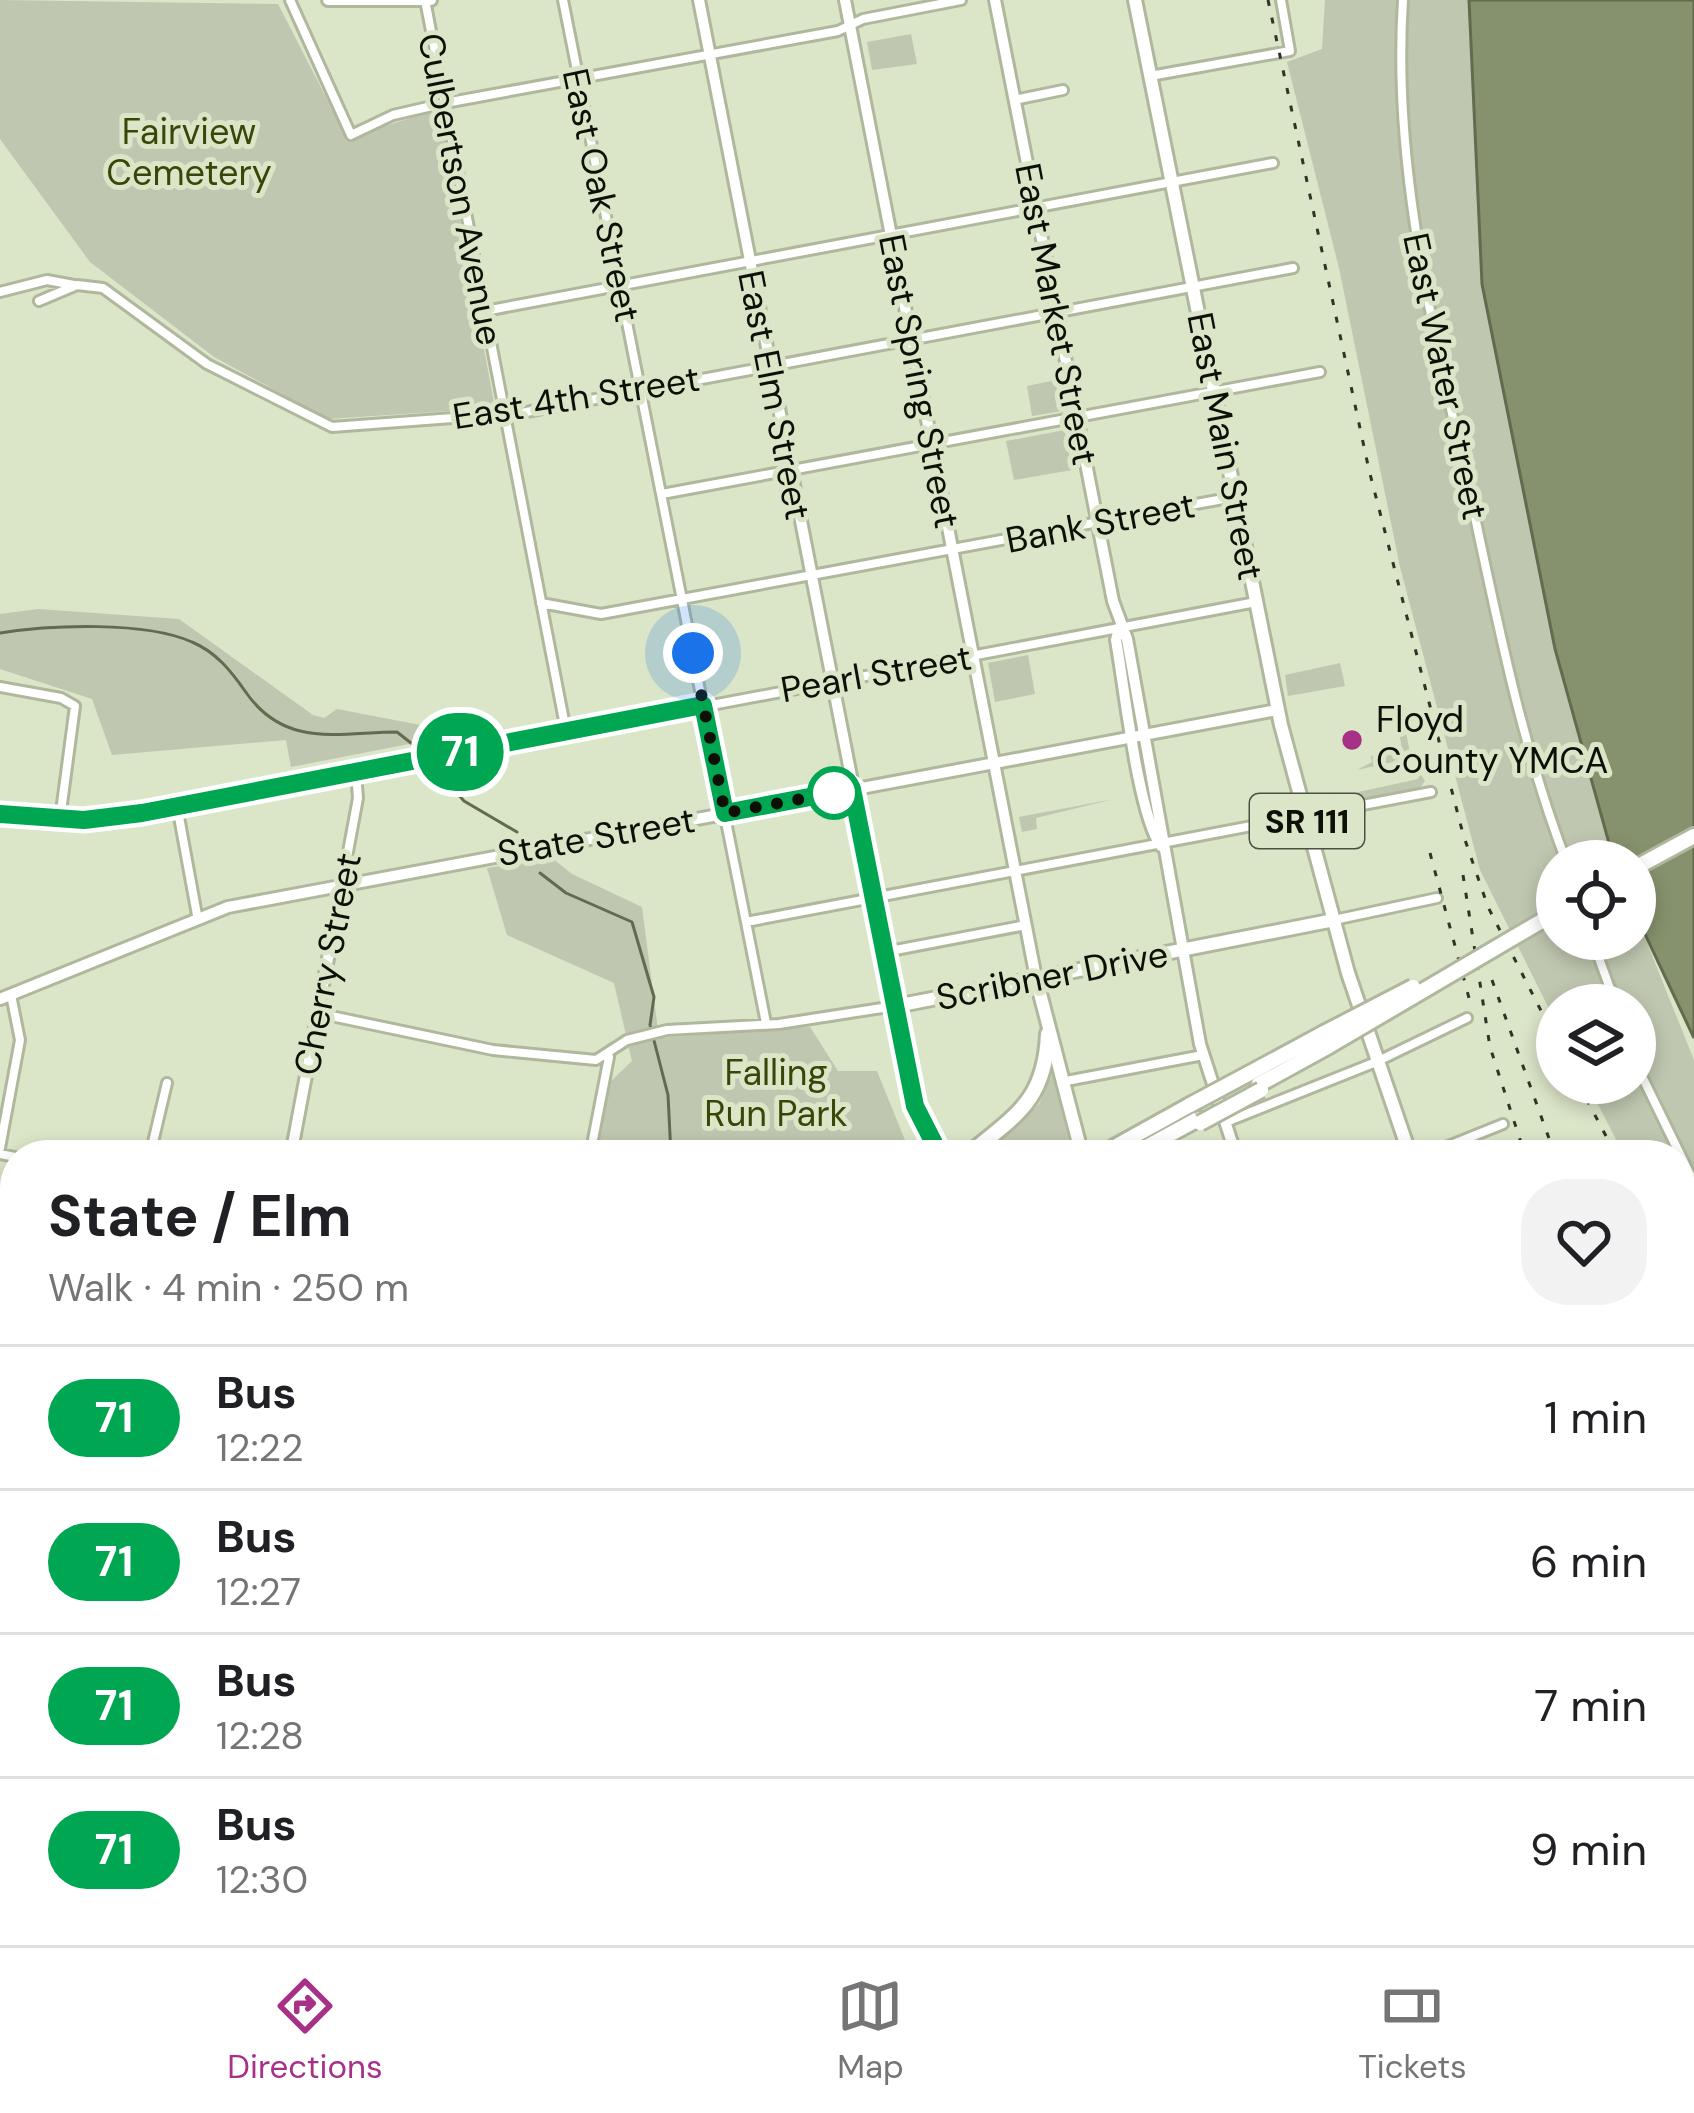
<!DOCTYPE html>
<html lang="en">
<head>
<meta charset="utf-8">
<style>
  :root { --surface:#fff; --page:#f2f2f2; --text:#202124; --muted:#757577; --line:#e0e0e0; --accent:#a83188 }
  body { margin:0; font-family:"DM Sans",sans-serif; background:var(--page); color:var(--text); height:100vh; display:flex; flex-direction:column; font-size:45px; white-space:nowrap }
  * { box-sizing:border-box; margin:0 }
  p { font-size:39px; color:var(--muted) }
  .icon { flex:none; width:66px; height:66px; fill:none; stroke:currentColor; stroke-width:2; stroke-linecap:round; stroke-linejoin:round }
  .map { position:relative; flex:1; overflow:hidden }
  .drawer { position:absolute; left:0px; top:1140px; width:1695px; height:807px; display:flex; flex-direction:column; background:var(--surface); border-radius:48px 48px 0 0; box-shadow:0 6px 18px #0003 }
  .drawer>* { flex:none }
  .badge { padding:0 24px; border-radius:39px; font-size:42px; line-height:78px }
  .buttons { position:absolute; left:1536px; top:840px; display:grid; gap:24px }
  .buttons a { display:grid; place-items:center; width:120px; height:120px; border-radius:50%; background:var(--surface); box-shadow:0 6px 18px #0003; font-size:60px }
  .you { position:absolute; width:60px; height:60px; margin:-30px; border:9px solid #fff; border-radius:50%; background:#1a73e8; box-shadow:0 0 0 18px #1a73e833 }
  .map>.badge { position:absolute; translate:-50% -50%; box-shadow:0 0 0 6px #fff }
  .round { display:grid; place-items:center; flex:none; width:126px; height:126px; border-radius:48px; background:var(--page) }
  .overview { display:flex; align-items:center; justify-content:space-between; height:204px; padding:0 48px }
  h1 { font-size:57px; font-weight:700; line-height:90px }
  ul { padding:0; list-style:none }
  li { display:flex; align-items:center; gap:36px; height:144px; padding:0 48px; border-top:3px solid var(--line) }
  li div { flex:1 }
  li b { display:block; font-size:45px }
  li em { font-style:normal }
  li .badge { min-width:132px; font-weight:700; text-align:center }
  .dock { display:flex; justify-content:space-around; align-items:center; height:168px; border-top:3px solid var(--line); background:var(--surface); font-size:33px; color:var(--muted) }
  .dock a { display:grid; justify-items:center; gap:6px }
  .dock .on { color:var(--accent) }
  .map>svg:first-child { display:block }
  .green { fill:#bfc7b0 }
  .water { fill:#86926d; stroke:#626b4e; stroke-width:3 }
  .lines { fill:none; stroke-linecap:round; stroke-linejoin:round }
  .stream { stroke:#626b4e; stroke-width:3 }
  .street-casing { stroke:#afb89d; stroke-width:14 }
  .secondary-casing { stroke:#afb89d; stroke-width:16 }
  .primary-casing { stroke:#afb89d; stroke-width:18 }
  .highway-casing { stroke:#afb89d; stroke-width:20 }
  .street { stroke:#fff; stroke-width:8 }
  .secondary { stroke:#fff; stroke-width:10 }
  .primary { stroke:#fff; stroke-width:12 }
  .highway { stroke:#fff; stroke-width:14 }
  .rail { stroke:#303428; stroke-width:3; stroke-dasharray:6 12; stroke-linecap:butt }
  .highway-bridge-casing { stroke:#afb89d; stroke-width:20; stroke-linecap:butt }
  .highway-bridge { stroke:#fff; stroke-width:14 }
  .line-casing { stroke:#fff; stroke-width:27 }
  .line { stroke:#00a651; stroke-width:18 }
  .walk { stroke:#0d1007; stroke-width:12; stroke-dasharray:0 21.6 }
  .poi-dot { fill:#a83188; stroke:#dbe5c8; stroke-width:4.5 }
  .stop-dot { fill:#fff; stroke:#00a651; stroke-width:6 }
  .labels { text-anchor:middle; stroke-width:10; stroke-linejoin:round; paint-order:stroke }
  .shield { fill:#dbe5c8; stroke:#4b5041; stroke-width:3 }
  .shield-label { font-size:33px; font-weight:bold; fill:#0d1007 }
  .park-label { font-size:36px; fill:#384708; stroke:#dbe5c8 }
  .street-label { font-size:36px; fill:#0d1007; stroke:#dbe5c8 }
  .poi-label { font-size:36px; fill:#0d1007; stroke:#dbe5c8; text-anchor:start }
</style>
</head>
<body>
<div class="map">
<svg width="1694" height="1945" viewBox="0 0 1694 1945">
  <rect width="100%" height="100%" fill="#dbe5c8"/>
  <path class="green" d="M0,0L278,4L347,138L439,109L495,408L328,419L214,357L90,262L0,139Z
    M1325,0H1469L1482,284L1555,649L1614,861H1557V939H1635V913L1694,1060V1288L1680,1262V1155H1624L1587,1083H1635V1005H1557V1025L1480,870L1400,567L1339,268L1287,62L1322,49Z
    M911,34L917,64L872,70L867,42Z
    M1056,380L1062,411L1032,416L1027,386Z
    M1065,430L1072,470L1014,480L1006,441Z
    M38,609L179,619L313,715L324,718L337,709L436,728L445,737L291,767L286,740L112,755L92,699L0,669V614Z
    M1028,655L1035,694L995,702L988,663Z
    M1340,663L1345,686L1288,696L1285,675Z
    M1403,717L1411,758L1357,770L1372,762L1371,756L1403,752L1397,725Z
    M1420,773L1425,781L1419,789L1340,805L1336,803L1349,800L1334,801L1335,792L1340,796L1418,779Z
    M1114,799L1036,818L1037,829L1022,832L1019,817Z
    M552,858L572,874L642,907L659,1038L810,1027L838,1071H877L911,1155H596L610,1082L632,1061L614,983L507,935L487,868Z
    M1053,1073L1072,1155H980L1039,1104Z
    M15,1823V1932H125L98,1945H0V1832Z
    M1694,1911V1945H1372L1368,1932H1680V1912Z
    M867,1932H1332L1336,1945H852Z"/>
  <path class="water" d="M1469,0H1694V1038L1635,913V861H1614L1555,649L1482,284Z
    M1694,1461V1502L1680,1499V1463Z"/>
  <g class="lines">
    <path class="stream" d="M0,633C51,625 145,621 192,642C216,652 231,671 245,691C285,750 341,732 397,732L425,754
      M430,762L464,801L517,832
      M540,873L566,893L632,922L654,997L650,1025L668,1095L671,1155
      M0,1869L15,1853
      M79,1945L81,1932"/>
    <g class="street-casing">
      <path id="street" d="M290,0L351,135L393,115L445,103L838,31L863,19L961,0
        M425,0L566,731
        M563,0L766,1023
        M1403,0C1392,167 1433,327 1469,489C1496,614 1520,741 1566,861
        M1150,76L1290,51L1281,0
        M1014,100L1063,90
        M0,292L47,280L74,285
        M39,301L77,285L103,288L207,364L332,427L521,413L1293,268
        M485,311L1273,163
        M662,494L1320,372
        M541,603L601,614L1234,497
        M0,687L61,698L75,706L60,819
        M177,806L197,915
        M0,814L84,820L142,813L1256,602
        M342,884L358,798L356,773
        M1334,920L1437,898
        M746,922L1431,792
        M1592,939L1616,1005
        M885,952L1026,925
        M317,1013L493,1050L596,1060L627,1040L667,1030L779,1024L895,1006
        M1635,1062L1694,1183
        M1061,1082L1203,1055
        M1226,1122L1376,1062L1467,1018
        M0,1148L20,1040L11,995
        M0,1154L15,1157
        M150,1155L167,1083
        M590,1155L609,1057
        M1426,1155L1503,1124
        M1680,1400L1682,1399
        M0,1452L15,1454
        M0,1754L15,1745
        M1680,1757L1694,1751
        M453,1932L458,1945
        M687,1932L692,1945
        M1211,1932L1212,1945
        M618,1945L651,1932"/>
    </g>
    <g class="secondary-casing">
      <path id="secondary" d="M328,0H431
        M699,0L896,1006
        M845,0L1036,978
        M995,0L1113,601L1127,639L1200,1044L1236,1155
        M1119,628L1116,640C1124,684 1138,815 1161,846
        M0,999L228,907L1277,710
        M291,1155L342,884
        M222,1932L228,1945
        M300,1945L333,1932"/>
    </g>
    <g class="primary-casing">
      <path id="primary" d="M1135,0L1281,725L1348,973L1410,1155
        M1036,978L1082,1155
        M896,1006L1334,920
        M1680,1851L1694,1868"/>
    </g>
    <g class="highway-casing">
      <path id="highway" d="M1635,868L1694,836
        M896,1006L915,1106L940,1155
        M1248,1074L1324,1033
        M1258,1085L1329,1046
        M968,1155C1016,1115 1045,1101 1048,1034
        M1100,1155L1190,1105
        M1132,1155L1198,1119
        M0,1794L15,1785
        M0,1814L15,1805"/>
    </g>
    <use href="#street" class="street"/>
    <use href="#secondary" class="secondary"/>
    <use href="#primary" class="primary"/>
    <use href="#highway" class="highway"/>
    <path class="rail" d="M1268,0L1369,470L1463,834L1488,907L1557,1042
      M1430,853L1469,998
      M1463,875L1490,1047L1525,1155
      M1492,980L1555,1155
      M1578,1083L1616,1155
      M1680,1276L1694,1302
      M1680,1524L1694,1555"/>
    <g class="highway-bridge-casing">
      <path id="highway-bridge" d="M1324,1033L1413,987
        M1329,1046L1557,912
        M1190,1105L1248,1074
        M1200,1123L1261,1090"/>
    </g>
    <use href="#highway-bridge" class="highway-bridge"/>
  </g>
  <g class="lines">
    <g class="line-casing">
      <path id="line" d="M0,814L84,820L142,813L703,705L725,813L852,789L915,1106L940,1155"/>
    </g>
    <use href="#line" class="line"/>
    <path class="walk" d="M693,653L725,813L834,793"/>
  </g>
  <circle class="poi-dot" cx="1352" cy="740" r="12"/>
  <circle class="stop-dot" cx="834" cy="793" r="24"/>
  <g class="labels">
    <rect class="shield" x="1250" y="794" width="114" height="54" rx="9"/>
    <g class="shield-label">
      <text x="1307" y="833">SR 111</text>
    </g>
    <g class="park-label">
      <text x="189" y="144">Fairview<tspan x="189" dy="41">Cemetery</tspan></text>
      <text x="776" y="1085">Falling<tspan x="776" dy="41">Run Park</tspan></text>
    </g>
    <g class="street-label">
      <text transform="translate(461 189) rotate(79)" y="13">Culbertson Avenue</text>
      <text transform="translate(602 195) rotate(78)" y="13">East Oak Street</text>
      <text transform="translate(1057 314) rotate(79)" y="13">East Market Street</text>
      <text transform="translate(1446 376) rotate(78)" y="13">East Water Street</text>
      <text transform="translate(920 381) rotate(79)" y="13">East Spring Street</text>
      <text transform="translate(775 395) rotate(79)" y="13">East Elm Street</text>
      <text transform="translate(576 397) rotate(-9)" y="13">East 4th Street</text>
      <text transform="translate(1226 446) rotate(79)" y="13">East Main Street</text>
      <text transform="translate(1100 522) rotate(-11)" y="13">Bank Street</text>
      <text transform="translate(876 673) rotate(-10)" y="13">Pearl Street</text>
      <text transform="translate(596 836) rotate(-10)" y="13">State Street</text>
      <text transform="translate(327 964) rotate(-79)" y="13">Cherry Street</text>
      <text transform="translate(1052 975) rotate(-11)" y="13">Scribner Drive</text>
    </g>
    <g class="poi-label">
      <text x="1376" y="732">Floyd<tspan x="1376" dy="41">County YMCA</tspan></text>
    </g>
  </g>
</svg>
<div class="buttons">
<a><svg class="icon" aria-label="locate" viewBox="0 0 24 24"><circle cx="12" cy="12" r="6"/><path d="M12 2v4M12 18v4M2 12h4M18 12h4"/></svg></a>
<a><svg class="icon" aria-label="layers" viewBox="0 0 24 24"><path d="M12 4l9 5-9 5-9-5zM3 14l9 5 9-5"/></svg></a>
</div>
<div class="you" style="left:693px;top:653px"></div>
<b class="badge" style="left:460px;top:752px;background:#00a651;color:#fff">71</b>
<section class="drawer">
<div class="overview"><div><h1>State / Elm</h1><p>Walk · 4 min · 250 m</p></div><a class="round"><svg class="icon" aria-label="heart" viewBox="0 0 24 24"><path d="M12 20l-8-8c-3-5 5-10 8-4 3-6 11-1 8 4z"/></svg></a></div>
<ul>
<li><span class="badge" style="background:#00a651;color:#fff">71</span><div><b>Bus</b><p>12:22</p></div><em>1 min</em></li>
<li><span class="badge" style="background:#00a651;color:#fff">71</span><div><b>Bus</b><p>12:27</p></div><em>6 min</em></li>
<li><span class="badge" style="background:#00a651;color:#fff">71</span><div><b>Bus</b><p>12:28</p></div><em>7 min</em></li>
<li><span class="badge" style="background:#00a651;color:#fff">71</span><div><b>Bus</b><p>12:30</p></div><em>9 min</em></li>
</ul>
</section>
</div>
<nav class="dock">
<a class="on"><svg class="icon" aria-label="directions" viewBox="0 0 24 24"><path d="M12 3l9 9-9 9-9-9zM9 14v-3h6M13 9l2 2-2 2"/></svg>Directions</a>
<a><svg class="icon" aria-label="map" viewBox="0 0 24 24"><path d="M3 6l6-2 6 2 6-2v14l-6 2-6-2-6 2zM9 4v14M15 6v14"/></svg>Map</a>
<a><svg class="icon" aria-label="tickets" viewBox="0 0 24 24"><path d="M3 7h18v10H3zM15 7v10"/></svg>Tickets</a>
</nav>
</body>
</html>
